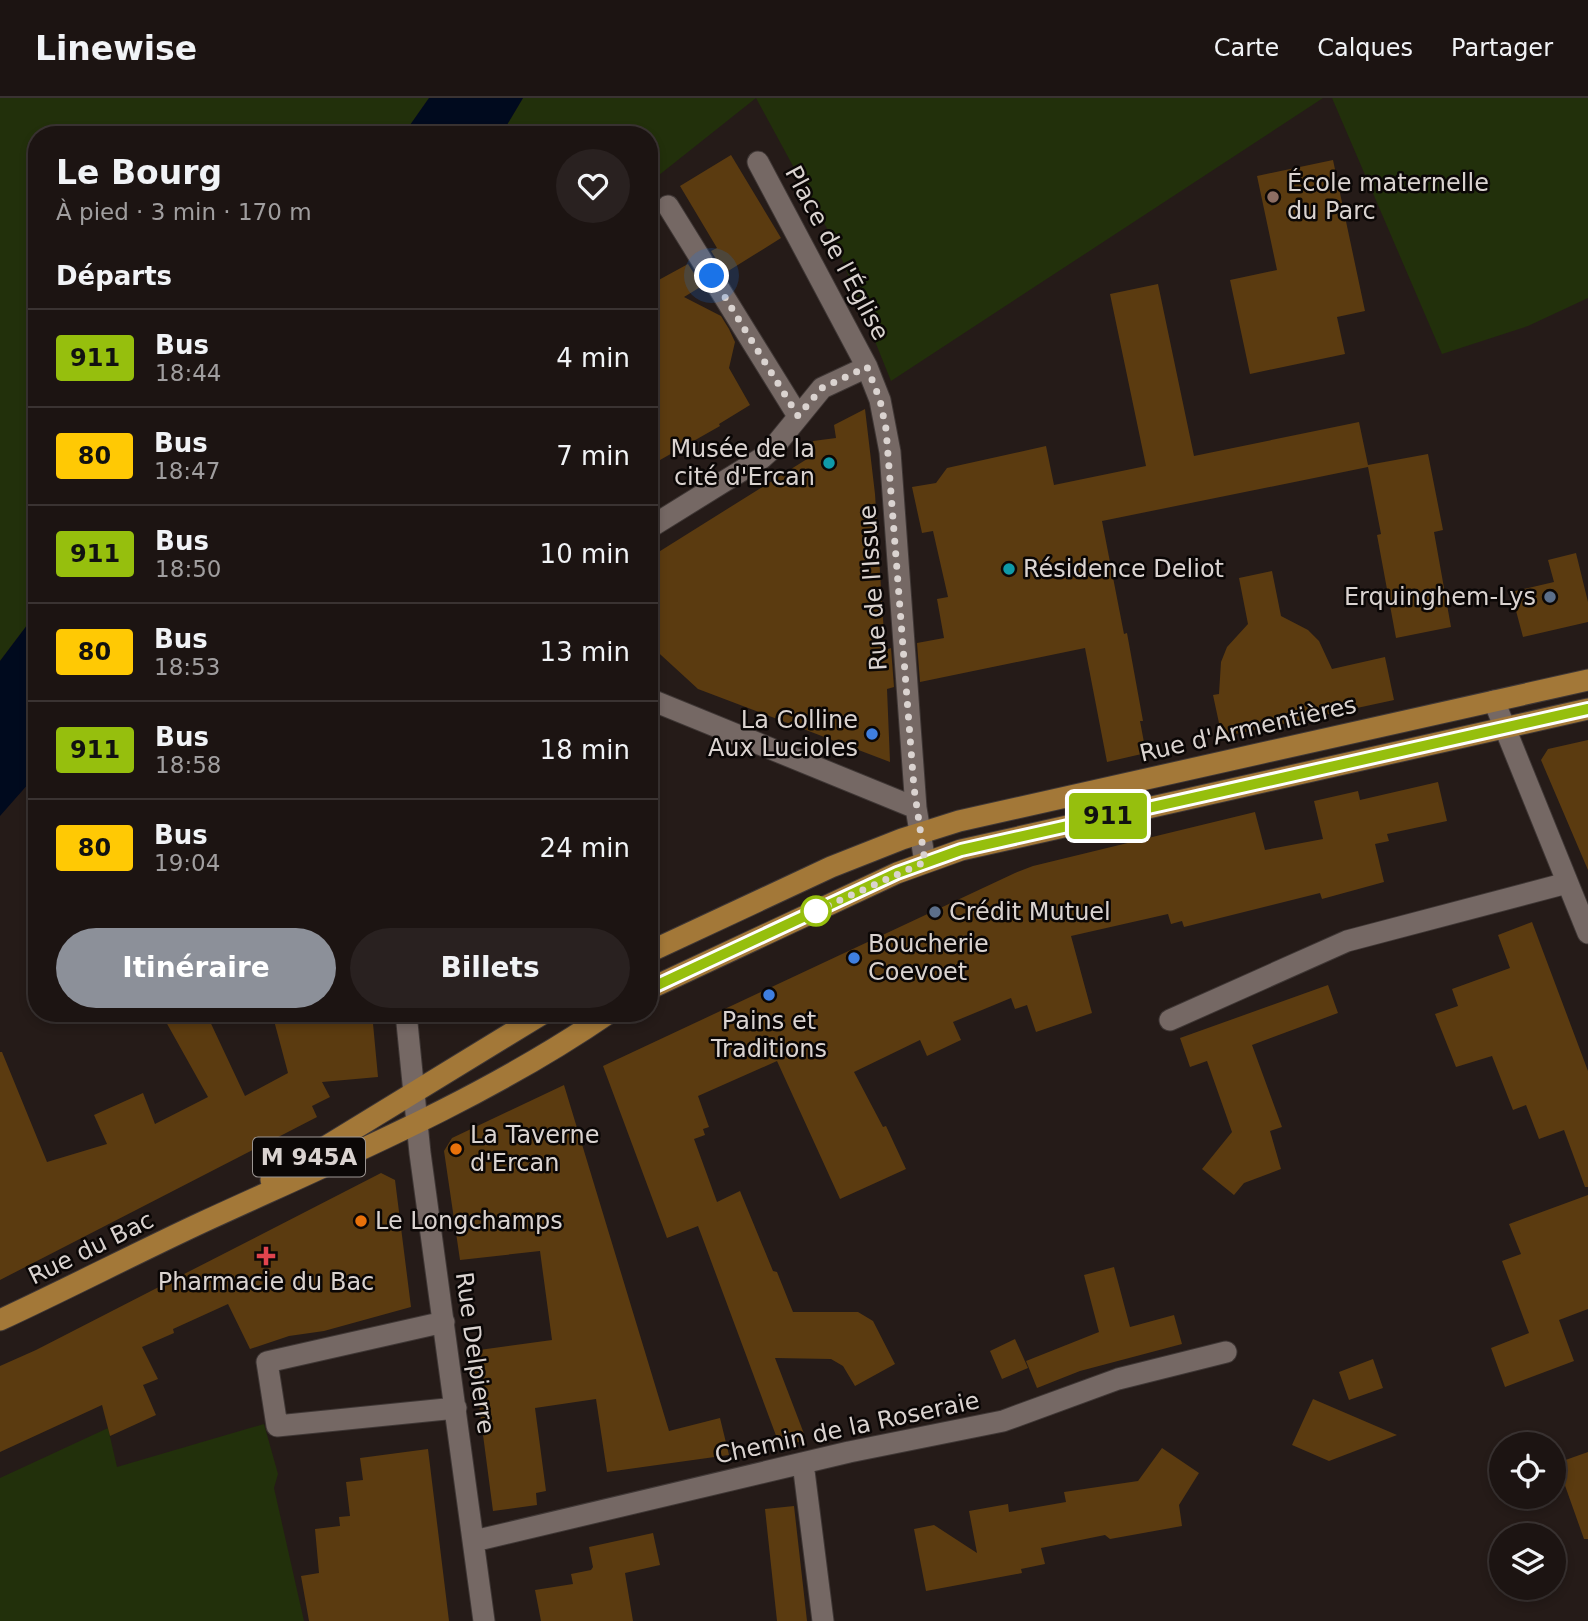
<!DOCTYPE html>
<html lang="fr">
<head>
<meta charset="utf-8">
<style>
  :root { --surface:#1c1412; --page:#292120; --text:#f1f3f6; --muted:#a09e9f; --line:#3a3332; --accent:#8c9099 }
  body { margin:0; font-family:"DejaVu Sans",sans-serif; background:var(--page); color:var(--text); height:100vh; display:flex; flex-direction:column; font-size:26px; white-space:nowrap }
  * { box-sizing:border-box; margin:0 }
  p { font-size:23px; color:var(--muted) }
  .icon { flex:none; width:38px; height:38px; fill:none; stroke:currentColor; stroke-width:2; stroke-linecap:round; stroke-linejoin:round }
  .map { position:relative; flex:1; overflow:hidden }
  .side { position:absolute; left:28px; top:28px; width:630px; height:896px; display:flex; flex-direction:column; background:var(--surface); border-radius:28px; box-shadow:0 4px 10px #0003,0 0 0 2px var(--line) }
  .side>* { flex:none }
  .badge { padding:0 14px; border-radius:5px; font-size:24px; line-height:46px }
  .buttons { position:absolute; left:1489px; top:1334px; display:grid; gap:14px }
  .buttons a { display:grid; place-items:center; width:77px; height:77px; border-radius:50%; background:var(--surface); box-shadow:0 4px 10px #0003,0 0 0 2px var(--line); font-size:35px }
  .you { position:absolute; width:35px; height:35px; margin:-18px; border:5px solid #fff; border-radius:50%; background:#1a73e8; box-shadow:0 0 0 10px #1a73e833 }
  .map>.badge { position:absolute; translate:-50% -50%; box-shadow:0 0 0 4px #fff }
  h2 { padding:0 28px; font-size:26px; line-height:63px }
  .round { display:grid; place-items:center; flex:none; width:74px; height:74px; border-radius:37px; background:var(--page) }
  .head { display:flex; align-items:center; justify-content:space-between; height:119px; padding:0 28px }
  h1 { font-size:33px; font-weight:800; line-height:52px }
  .cta { display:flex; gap:14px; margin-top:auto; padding:14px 28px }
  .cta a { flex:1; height:80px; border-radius:42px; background:var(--accent); color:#fff; font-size:28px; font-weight:800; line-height:80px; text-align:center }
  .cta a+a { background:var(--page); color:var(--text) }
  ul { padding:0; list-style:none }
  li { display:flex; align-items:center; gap:21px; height:98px; padding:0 28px; border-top:2px solid var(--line) }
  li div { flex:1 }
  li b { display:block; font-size:26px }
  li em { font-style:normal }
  li .badge { min-width:77px; font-weight:700; text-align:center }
  header { display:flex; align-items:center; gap:42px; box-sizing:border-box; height:98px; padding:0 35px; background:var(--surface); border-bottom:2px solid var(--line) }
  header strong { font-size:33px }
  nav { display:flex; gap:38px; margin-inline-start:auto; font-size:24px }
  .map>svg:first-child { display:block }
  .green { fill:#22300b }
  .water { fill:#000a1e }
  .building { fill:#5b3b10 }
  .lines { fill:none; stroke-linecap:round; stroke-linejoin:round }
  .minor-casing { stroke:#3f3735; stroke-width:23 }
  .major-casing { stroke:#3f3735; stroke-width:23 }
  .minor { stroke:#756864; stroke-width:21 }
  .major { stroke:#a37838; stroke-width:21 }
  .line-casing { stroke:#fff; stroke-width:16 }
  .line { stroke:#96bf0d; stroke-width:10 }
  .walk { stroke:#dad3d0; stroke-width:7; stroke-dasharray:0 12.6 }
  .education-dot { fill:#8d6e63; stroke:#0b0706; stroke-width:2.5 }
  .culture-dot { fill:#0f9aa8; stroke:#0b0706; stroke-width:2.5 }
  .service-dot { fill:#5c6f8a; stroke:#0b0706; stroke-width:2.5 }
  .shop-dot { fill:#3f7fe0; stroke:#0b0706; stroke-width:2.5 }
  .stop-dot { fill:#fff; stroke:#96bf0d; stroke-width:3.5 }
  .food-dot { fill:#e8710a; stroke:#0b0706; stroke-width:2.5 }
  .health-dot { fill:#e0444e; stroke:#0b0706; stroke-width:2.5 }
  .labels { text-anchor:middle; stroke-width:5; stroke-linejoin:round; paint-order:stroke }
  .shield { fill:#0b0706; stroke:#9c9693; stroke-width:2 }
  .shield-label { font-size:23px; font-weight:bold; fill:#dad3d0 }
  .poi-label { font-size:24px; fill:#dad3d0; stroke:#0b0706; text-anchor:start }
  .street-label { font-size:24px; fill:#dad3d0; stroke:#0b0706 }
</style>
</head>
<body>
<header>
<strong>Linewise</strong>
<nav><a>Carte</a><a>Calques</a><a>Partager</a></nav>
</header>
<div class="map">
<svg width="1588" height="1523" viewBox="0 0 1588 1523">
  <rect width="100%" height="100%" fill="#251b18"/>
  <path class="green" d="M0,0H429L403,37H37V514L0,563Z
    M523,0H756L649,85V37H501Z
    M756,0H1323L891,283L837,149Z
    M1332,0H1588V200L1528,228L1442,256Z
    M264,1326L278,1376L274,1390L304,1523H0V1380L108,1330L117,1369Z"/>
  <path class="water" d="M429,0H523L501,37H403Z
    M37,514V676L0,718V563Z"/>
  <path class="building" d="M731,57L781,140L725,175L711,153L717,150L680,88Z
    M1333,62L1365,213L1337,219L1345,256L1250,276L1230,182L1277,172L1257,78Z
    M688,166L702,188L684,199L721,218L729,231L735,244L729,270L750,307L719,326L720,328L660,362L649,344V181L655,184Z
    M1158,186L1194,358L1359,324L1368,367L1428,356L1443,432L1434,434L1451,529L1396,540L1377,437L1381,436L1368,369L1102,423L1124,536L1127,535L1143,623H1140L1146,655L1107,664L1085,550L920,584L917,545L944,540L937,501L948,499L933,433L922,435L912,389L936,385L947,370L1046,348L1054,387L1146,368L1110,196Z
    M865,311L875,396L885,552L891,550L894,589L887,591L890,664L698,591L649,546V460L815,356L813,343L836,340L834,327Z
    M1576,455L1588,504V524L1523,539L1511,494L1554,484L1548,462Z
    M1272,473L1281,518L1308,532L1319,543L1332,571L1385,559L1394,602L1222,639L1213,597L1219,596L1221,564L1227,549L1248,526L1239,480Z
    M1588,642V772L1541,662L1548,651Z
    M1438,684L1447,723L1387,736L1389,743L1375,746L1384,784L1322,801L1320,795L1184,829L1182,823L1171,826L1168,816L1071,838L1092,915L1036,934L1027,907L1015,911L1011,900L953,924L961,942L927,958L920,942L854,974L883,1029L886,1028L906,1071L840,1101L777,963L698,998L709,1029L703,1031L705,1037L694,1041L717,1104L740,1093L773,1173L777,1174L793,1214H858L873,1223L895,1266L855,1288L843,1268L831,1261L775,1260L806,1341L781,1351L698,1128L667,1140L603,968L1015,775L1033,768L1255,714L1265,752L1323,741L1314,703L1358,693L1360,702Z
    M1532,824L1588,973V1089H1585L1564,1032L1539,1041L1526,1007L1513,1012L1492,958L1456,969L1435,916L1458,908L1452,891L1510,870L1498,837Z
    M1328,887L1338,915L1252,947L1282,1029L1270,1033L1281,1071L1244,1085L1234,1097L1202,1071L1232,1034L1207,963L1190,969L1180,940Z
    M161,915H206L245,998L288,975L272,915H372L378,979L322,984L330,999L312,1008L317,1019L0,1182V954H2L47,1064L107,1046L94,1017L143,995L155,1026L208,999Z
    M564,987L669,1333L720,1320L729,1357L607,1374L596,1301L535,1310L546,1393L536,1395L537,1407L493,1413L472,1253L552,1242L540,1153L460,1162L444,1053L452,1040Z
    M381,1075L395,1082L411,1209L324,1233L289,1238L250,1251L228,1206L173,1231L174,1235L142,1249L158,1281L143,1287L156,1317L110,1338L102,1307L0,1354V1268L36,1252Z
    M1588,1097V1211L1559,1222L1574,1263L1505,1289L1491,1250L1529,1235L1502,1163L1521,1156L1509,1126Z
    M1114,1169L1130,1229L1174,1217L1182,1246L1080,1273L1037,1290L1026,1263L1099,1234L1084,1177Z
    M1015,1241L1028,1270L1002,1281L990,1253Z
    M1373,1261L1383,1290L1349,1302L1339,1274Z
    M1313,1301L1397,1337L1329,1363L1292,1347Z
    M1162,1350L1199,1375L1179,1407L1182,1428L1110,1441L1105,1437L1041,1450L1045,1466L1021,1471L1022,1475L926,1493L914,1431L934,1427L977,1455L969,1413L1008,1406L1009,1414L1066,1404L1064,1394L1138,1383Z
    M428,1351L449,1523H309L301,1478L319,1475L315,1431L340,1428L339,1419L350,1418L346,1384L363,1382L360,1360Z
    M1588,1354V1441H1584L1557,1365Z
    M794,1408L807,1523H777L765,1411Z
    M653,1435L660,1467L625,1475L633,1523H541L535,1492L573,1486L571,1476L591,1472L593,1469L589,1449Z"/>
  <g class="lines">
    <g class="minor-casing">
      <path id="minor" d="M758,64L867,269L880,302L890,354L916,710
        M668,108L798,318
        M649,430L762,360L773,350L822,290L867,269
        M649,601L916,710L925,764
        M1494,603L1588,835
        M406,915L420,1055L484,1523
        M1170,922L1347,843L1567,785
        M444,1224L267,1264L277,1328L456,1310
        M803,1365L823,1523
        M474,1443L849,1354L1003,1323L1118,1281L1226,1254"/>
    </g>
    <g class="major-casing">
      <path id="major" d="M649,854L831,769L902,741L959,723L1588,582
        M649,891L897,775L961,752L1588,611
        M271,1082L544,915
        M0,1222C69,1190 136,1155 205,1123C342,1060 484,1001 609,915"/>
    </g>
    <use href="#minor" class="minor"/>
    <use href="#major" class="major"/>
  </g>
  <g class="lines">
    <g class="line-casing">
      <path id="line" d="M649,891L897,775L961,752L1588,611"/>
    </g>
    <use href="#line" class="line"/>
    <path class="walk" d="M712,178L798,318L822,290L867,269L880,302L886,331L914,690L925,764L816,813"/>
  </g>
  <circle class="education-dot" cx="1273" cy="99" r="7"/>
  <g class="culture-dot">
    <circle cx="829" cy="365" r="7"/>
    <circle cx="1009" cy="471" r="7"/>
  </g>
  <g class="service-dot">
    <circle cx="1550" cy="499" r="7"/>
    <circle cx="935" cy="814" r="7"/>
  </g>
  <g class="shop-dot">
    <circle cx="872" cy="636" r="7"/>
    <circle cx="854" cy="860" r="7"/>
    <circle cx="769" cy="897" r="7"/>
  </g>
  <circle class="stop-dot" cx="816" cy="813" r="14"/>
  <g class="food-dot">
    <circle cx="456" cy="1051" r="7"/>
    <circle cx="361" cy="1123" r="7"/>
  </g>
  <path class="health-dot" d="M262.5 1147.5h7v7h7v7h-7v7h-7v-7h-7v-7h7z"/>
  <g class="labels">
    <rect class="shield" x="253" y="1039.5" width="112" height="39" rx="5"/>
    <g class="shield-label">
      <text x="309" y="1067">M 945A</text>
    </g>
    <g class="poi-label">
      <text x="1287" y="93">École maternelle<tspan x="1287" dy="28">du Parc</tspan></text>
      <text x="815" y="359" text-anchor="end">Musée de la<tspan x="815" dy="28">cité d'Ercan</tspan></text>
      <text x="1023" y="479">Résidence Deliot</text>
      <text x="1536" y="507" text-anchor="end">Erquinghem-Lys</text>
      <text x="858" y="630" text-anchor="end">La Colline<tspan x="858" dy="28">Aux Lucioles</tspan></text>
      <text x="949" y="822">Crédit Mutuel</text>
      <text x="868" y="854">Boucherie<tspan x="868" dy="28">Coevoet</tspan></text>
      <text x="769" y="931" text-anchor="middle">Pains et<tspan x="769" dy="28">Traditions</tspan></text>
      <text x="470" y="1045">La Taverne<tspan x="470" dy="28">d'Ercan</tspan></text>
      <text x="375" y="1131">Le Longchamps</text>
      <text x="266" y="1192" text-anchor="middle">Pharmacie du Bac</text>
    </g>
    <g class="street-label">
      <text transform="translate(837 155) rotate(62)" y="8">Place de l'Église</text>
      <text transform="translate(873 490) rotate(-94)" y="8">Rue de l'Issue</text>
      <text transform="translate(1248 631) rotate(-13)" y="8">Rue d'Armentières</text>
      <text transform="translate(91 1150) rotate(-26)" y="8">Rue du Bac</text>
      <text transform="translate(475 1255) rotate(82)" y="8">Rue Delpierre</text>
      <text transform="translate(847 1330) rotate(-12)" y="8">Chemin de la Roseraie</text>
    </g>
  </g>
</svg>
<div class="buttons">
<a><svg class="icon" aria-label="locate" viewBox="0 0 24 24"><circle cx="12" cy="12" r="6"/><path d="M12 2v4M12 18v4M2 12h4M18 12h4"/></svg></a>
<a><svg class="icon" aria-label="layers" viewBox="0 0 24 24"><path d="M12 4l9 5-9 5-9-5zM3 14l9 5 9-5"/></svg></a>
</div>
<div class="you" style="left:712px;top:178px"></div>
<b class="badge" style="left:1108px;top:718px;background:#96bf0d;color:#111">911</b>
<section class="side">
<div class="head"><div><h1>Le Bourg</h1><p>À pied · 3 min · 170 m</p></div><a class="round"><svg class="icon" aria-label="heart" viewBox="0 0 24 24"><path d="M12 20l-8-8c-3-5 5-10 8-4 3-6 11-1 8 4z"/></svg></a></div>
<h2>Départs</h2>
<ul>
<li><span class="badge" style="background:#96bf0d;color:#111">911</span><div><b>Bus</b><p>18:44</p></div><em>4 min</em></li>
<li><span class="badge" style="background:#ffc904;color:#111">80</span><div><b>Bus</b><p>18:47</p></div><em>7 min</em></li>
<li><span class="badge" style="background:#96bf0d;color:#111">911</span><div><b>Bus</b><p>18:50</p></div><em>10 min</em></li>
<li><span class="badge" style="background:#ffc904;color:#111">80</span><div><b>Bus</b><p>18:53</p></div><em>13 min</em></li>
<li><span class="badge" style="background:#96bf0d;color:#111">911</span><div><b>Bus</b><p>18:58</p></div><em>18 min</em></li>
<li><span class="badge" style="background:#ffc904;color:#111">80</span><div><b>Bus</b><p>19:04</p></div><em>24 min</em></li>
</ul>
<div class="cta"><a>Itinéraire</a><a>Billets</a></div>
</section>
</div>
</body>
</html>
